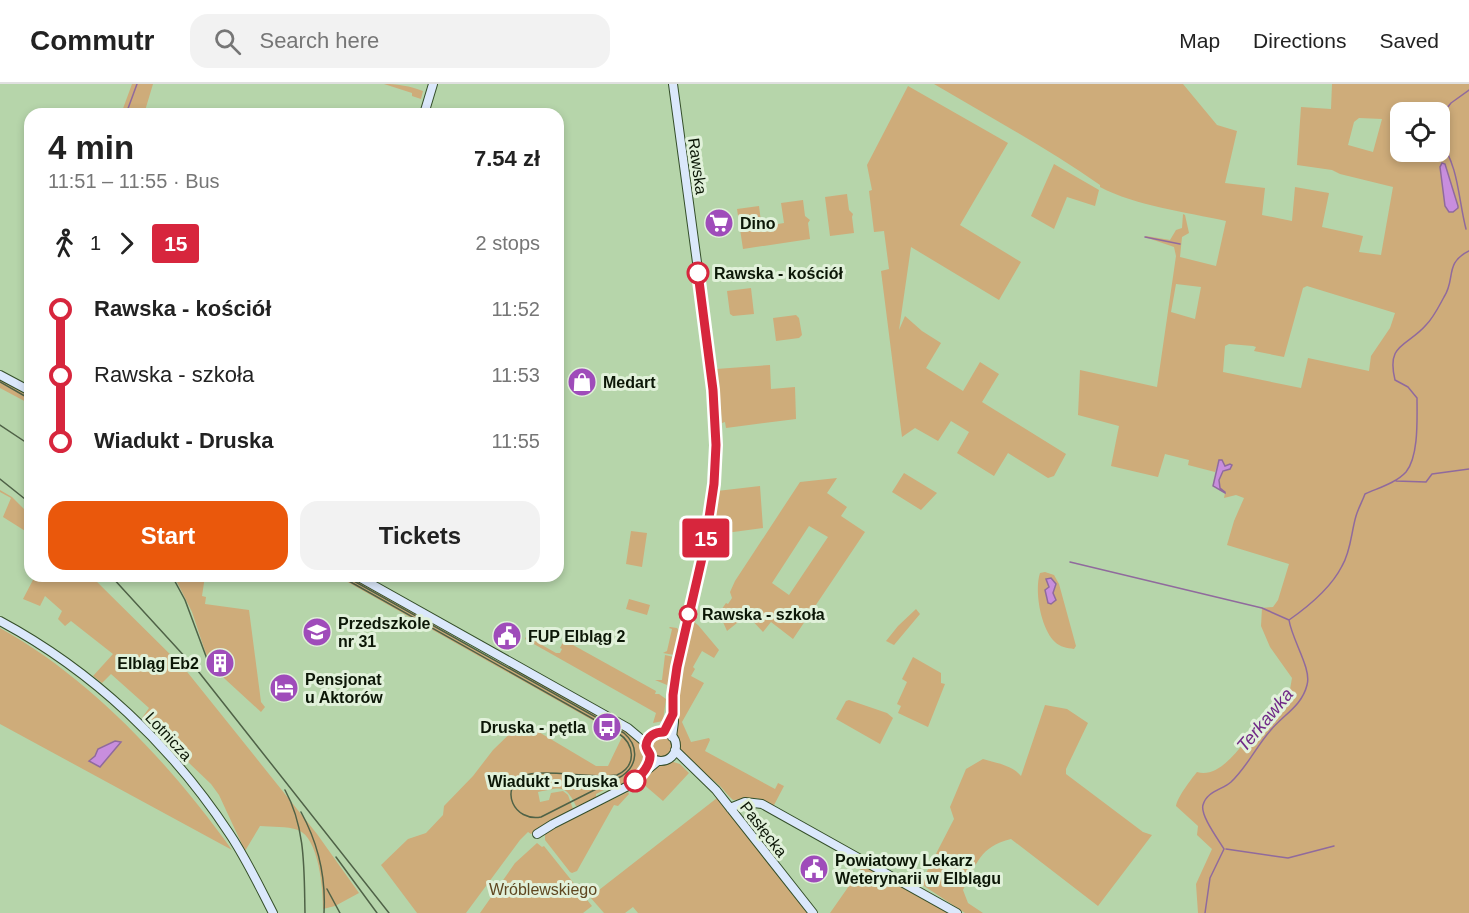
<!DOCTYPE html>
<html lang="en">
<head>
<meta charset="utf-8">
<style>
  :root { --surface:#fff; --page:#f2f2f2; --text:#222; --muted:#767676; --line:#e0e0e0; --accent:#ea580c }
  body { margin:0; font-family:Arial,sans-serif; background:var(--page); color:var(--text); height:100vh; display:flex; flex-direction:column; font-size:22px; white-space:nowrap }
  * { box-sizing:border-box; margin:0 }
  p { font-size:20px; color:var(--muted) }
  .icon { flex:none; width:33px; height:33px; fill:none; stroke:currentColor; stroke-width:2; stroke-linecap:round; stroke-linejoin:round }
  .map { position:relative; flex:1; overflow:hidden }
  .details { position:absolute; left:24px; top:24px; width:540px; height:474px; display:flex; flex-direction:column; background:var(--surface); border-radius:18px; box-shadow:0 3px 9px #0003 }
  .details>* { flex:none }
  .badge { padding:0 12px; border-radius:4px; font-size:21px; line-height:39px }
  .buttons { position:absolute; left:1390px; top:18px; display:grid; gap:12px }
  .buttons a { display:grid; place-items:center; width:60px; height:60px; border-radius:12px; background:var(--surface); box-shadow:0 3px 9px #0003; font-size:30px }
  .map>.badge { position:absolute; translate:-50% -50%; box-shadow:0 0 0 3px #fff }
  .legs { display:flex; align-items:center; gap:9px; height:66px; padding:0 24px; font-size:20px }
  .legs p { margin-inline-start:auto }
  .overview { display:flex; align-items:center; justify-content:space-between; height:102px; padding:0 24px }
  h1 { font-size:33px; font-weight:700; line-height:45px }
  .cta { display:flex; gap:12px; margin-top:auto; padding:12px 24px }
  .cta a { flex:1; height:69px; border-radius:18px; background:var(--accent); color:#fff; font-size:24px; font-weight:700; line-height:69px; text-align:center }
  .cta a+a { background:var(--page); color:var(--text) }
  ul { padding:0 24px; list-style:none }
  li { display:flex; align-items:center; gap:21px; height:66px; font-size:22px }
  li i { display:grid; place-items:center; width:9px; height:100%; margin:0 8px; background:currentColor }
  li i::after { content:''; width:15px; height:15px; margin:-8px; border:4px solid; border-radius:50%; background:var(--surface) }
  li p { margin-inline-start:auto }
  li:first-child i { background:linear-gradient(#0000 50%,currentColor 0) }
  li:last-child i { background:linear-gradient(currentColor 50%,#0000 0) }
  header { display:flex; align-items:center; gap:36px; box-sizing:border-box; height:84px; padding:0 30px; background:var(--surface); border-bottom:2px solid var(--line) }
  header strong { font-size:28px }
  nav { display:flex; gap:33px; margin-inline-start:auto; font-size:21px }
  .search { width:420px; height:54px; background:var(--page); display:flex; align-items:center; gap:15px; box-sizing:border-box; padding:0 21px; border-radius:18px; color:var(--muted); font-size:22px }
  .map>svg:first-child { display:block }
  .green { fill:#ceac7a; fill-rule:evenodd }
  .water { fill:#c88edd; stroke:#906a9d; stroke-width:1.5 }
  .lines { fill:none; stroke-linecap:round; stroke-linejoin:round }
  .stream { stroke:#906a9d; stroke-width:1.5 }
  .secondary-casing { stroke:#344e29; stroke-width:10 }
  .secondary { stroke:#dbe8fb; stroke-width:8 }
  .tram { stroke:#4f6247; stroke-width:1.5 }
  .rail { stroke:#4f6247; stroke-width:1.5 }
  .line-1-casing { stroke:#fff; stroke-width:14 }
  .line-1 { stroke:#d7263d; stroke-width:9 }
  .stop-1-dot { fill:#fff; stroke:#d7263d; stroke-width:3 }
  .labels { text-anchor:middle; stroke-width:6; stroke-linejoin:round; paint-order:stroke }
  .street-label { font-size:16px; fill:#0c1707; stroke:#e1f1da }
  .poi-label { font-size:16px; font-weight:bold; fill:#0c1707; stroke:#e1f1da; text-anchor:start }
  .stop-label { font-size:16px; font-weight:bold; fill:#0c1707; stroke:#e1f1da; text-anchor:start }
  .park-label { font-size:16px; fill:#5f4721; stroke:#e1f1da }
  .water-label { font-size:18px; font-style:italic; fill:#702a87; stroke:#e1f1da }
</style>
</head>
<body>
<header>
<strong>Commutr</strong>
<div class="search"><svg class="icon" aria-label="search" viewBox="0 0 24 24"><circle cx="10" cy="10" r="6"/><path d="M15 15l6 6"/></svg>Search here</div>
<nav><a>Map</a><a>Directions</a><a>Saved</a></nav>
</header>
<div class="map">
<svg width="1469" height="829" viewBox="0 0 1469 829">
  <rect width="100%" height="100%" fill="#b6d5aa"/>
  <path class="green" d="M132,0H153L144,30H121Z
    M384,0C399,0 409,2 423,7L421,15L412,12V9Z
    M934,0H1183L1217,41L1237,47L1225,99L1265,104L1262,131L1292,137L1295,103L1329,109L1322,143L1363,152L1359,168L1381,171L1393,103L1340,90L1332,86L1297,81L1301,23L1331,25L1332,0H1469V829H1198L1196,800L1212,765L1197,751L1198,742L1176,722C1177,714 1191,695 1197,688C1224,696 1248,651 1263,633C1266,630 1269,624 1273,622C1275,621 1279,621 1282,621L1289,611L1292,594L1270,563L1261,542L1262,524L1273,523L1278,516L1289,480L1227,461L1234,437L1244,414L1236,411L1224,414L1225,409L1220,405V392L1225,386L1230,385L1232,381L1225,382L1222,376H1219L1215,388L1188,381L1189,376L1165,370L1158,393L1111,382L1119,342L1078,331L1080,286L1157,303L1176,172L1174,163L1145,153L1146,152L1170,156L1176,146L1182,144L1183,130L1185,131L1189,149L1182,153L1180,173L1216,182L1226,137C1186,128 1136,122 1100,103V101C1047,64 990,33 934,0ZM1401,28H1440V68H1401ZM1359,34L1382,35L1373,68L1348,61L1354,38ZM1176,200L1201,203L1195,235L1171,228ZM1307,202L1395,229L1390,244L1371,272L1369,287L1308,274L1301,304L1223,288L1225,262L1229,260L1253,262L1256,263L1254,267L1284,273L1303,204Z
    M908,2L1008,59L960,141L1021,178L999,216L911,163L899,246L905,232L922,247L941,259L926,284L963,307L980,278L999,290L982,318L1066,370L1054,392L1048,394L1008,369L994,392L957,369L969,348L951,337L938,357L915,344L902,353L881,187L889,185L884,147L874,148L869,107L872,106L867,81Z
    M1054,80L1099,106L1095,122L1067,113L1054,145L1031,132Z
    M847,110L849,126L853,130L852,133L854,149L830,152L825,113Z
    M803,116L805,132L810,136L808,139L810,155L743,165L737,125L759,122L761,138L766,142L784,139L781,119Z
    M751,204L754,230L733,232L730,230L727,207Z
    M796,231L799,234L802,251L799,254L776,257L773,234Z
    M770,281L771,305L795,303L796,335L726,344L725,338L722,339L716,285Z
    M0,296L30,313V320L0,304Z
    M904,389L937,409L921,426L892,408Z
    M837,394L827,409L847,423L841,432L865,448L793,555L771,538L763,548L747,531L727,547L719,529L726,519L728,520L732,514L730,508L735,497L800,398ZM809,442L828,453L789,511L772,499Z
    M760,402L763,444L711,451L717,407Z
    M0,406L12,413L30,431V450L3,433L11,414L0,408Z
    M631,447L647,449L642,483L626,480Z
    M1045,488L1054,491L1059,500L1076,562L1074,565C1067,564 1060,563 1055,558C1041,545 1034,507 1040,489Z
    M35,492H91L184,584L317,750L359,809L335,822L323,825C323,805 319,754 298,746C287,742 272,743 260,742L245,767L219,711L211,700L142,634L149,624L111,590L102,599L93,592L113,570L71,537L65,542L58,535L62,527L45,512L40,522L23,515Z
    M174,492H205L202,512L206,513L205,520L249,526L261,618L265,623L261,628L213,584L207,573L192,528Z
    M337,492H351L484,570L599,630L598,633L621,647L623,644L644,659L647,675C641,690 628,700 614,705L612,702L596,710V713L587,720L576,722C565,699 560,704 538,708L540,718L549,716L551,709L563,707L568,711L573,725L531,750L528,748L520,756L466,829H417L381,781L408,755L426,749L443,731L444,722L473,692L493,666L522,638L596,682H608L622,653Z
    M629,515L650,521L647,531L626,525Z
    M916,525L920,530L894,561L886,557L898,542Z
    M689,534L698,541L719,566L714,574L702,567L693,583L695,585L691,592L704,599L682,638L691,658L709,654L710,656L705,667L775,705L778,699L784,702L773,723L757,714L733,716C728,712 725,707 720,702C709,692 686,677 679,666C665,644 684,560 689,534Z
    M670,543L677,544L679,547L674,571L663,569L667,567L672,545L669,544Z
    M0,544C92,595 171,681 232,766L0,640Z
    M528,548L530,549L528,553L556,569H560L562,565L560,564L564,556L656,607L655,610H659L666,615L663,637L653,639L656,629L525,555Z
    M665,571L674,573L669,603L667,604V601L655,596H662Z
    M913,573L941,589V599L945,600L928,643L898,629L901,622L897,620L907,598L902,595Z
    M849,616L887,629L893,634L880,660L836,635L846,617Z
    M1045,621L1067,625L1088,639L1066,685V690L1143,748L1152,751L1098,822L1011,755C980,762 976,781 963,806L968,819L983,829H965L918,798L924,793L954,735L950,723L966,685L983,675C996,679 1012,681 1021,692Z
    M650 662a11 11 0 1 1 22 0a11 11 0 1 1-22 0Z
    M670,677L680,680L689,689L663,717L642,699L659,679Z
    M628,708L629,710L618,722L614,721L577,787L572,789L570,788L545,756V750L599,720H603Z
    M717,714L810,829H638L633,823L625,829H604L590,813Z
    M537,759L542,763L544,762L592,822L583,829H480L515,779Z
    M865,779L952,829H830Z"/>
  <path class="water" d="M1442,79L1445,80L1458,122V124L1453,128H1449L1445,122L1440,83Z
    M1219,376H1222L1225,382L1230,380L1232,381L1230,385L1223,387L1219,396L1220,404L1225,408V409L1213,402Z
    M1051,494L1056,500L1053,509L1056,516L1051,520L1048,519L1045,506L1049,503L1046,495Z
    M115,657L121,658L100,683L89,677L95,672L98,665Z"/>
  <g class="lines">
    <path class="stream" d="M126,30L137,0
      M1440,33L1451,19L1469,6
      M1440,57C1459,83 1458,114 1466,145
      M1145,153L1180,160
      M1396,397L1426,398L1432,390L1469,385
      M1070,478L1262,524L1289,536
      M1226,765L1288,774L1334,762
      M1205,829L1210,794L1224,765C1218,755 1200,731 1203,721C1207,707 1222,706 1231,698C1247,683 1256,663 1270,647C1283,631 1302,622 1307,601C1312,585 1292,556 1289,536C1309,522 1331,504 1342,482C1351,467 1351,449 1356,432C1358,425 1362,418 1365,410C1378,404 1396,399 1406,388C1419,372 1417,334 1417,314L1408,303L1395,296C1386,259 1407,263 1426,241C1434,233 1439,222 1444,213C1456,195 1444,179 1469,167"/>
    <g class="secondary-casing">
      <path id="secondary" d="M424,30L433,0
        M0,291L30,307
        M357,492L628,644L647,660
        M0,537C93,587 171,661 229,749C246,774 259,802 273,829
        M646 662a15 15 0 1 1 30 0a15 15 0 1 1-30 0Z
        M672,653L674,638L673,611L677,583L711,427L715,361L712,290L673,0
        M675,666L716,706L813,829
        M730,724L745,718L762,720L957,829
        M537,750L553,740L628,702L658,677"/>
    </g>
    <use href="#secondary" class="secondary"/>
    <path class="tram" d="M0,298L30,315
      M340,492L618,649C635,660 637,682 617,691C594,695 540,684 523,692C499,705 514,738 541,733L622,692C638,681 639,662 624,649L345,492"/>
    <path class="rail" d="M0,341L30,361
      M0,395L30,419
      M111,492L198,587L389,829
      M172,492L185,516L210,583
      M285,706C306,744 304,787 305,829
      M301,728C318,759 326,794 324,829
      M336,773L377,829
      M327,805L340,829"/>
  </g>
  <g class="lines">
    <g class="line-1-casing">
      <path id="line-1" d="M635,697C641,692 651,680 650,671C649,668 646,665 646,662C647,652 655,648 664,648L673,630V611L677,583L705,461L714,400L716,361L713,306L698,189"/>
    </g>
    <use href="#line-1" class="line-1"/>
  </g>
  <defs>
    <g id="supermarket-disc" transform="scale(1.5)"><circle r="9.5" fill="#9f4cba" stroke="#e1f1da"/><path d="M-6-5.5h2.5l.6 2H6L4.5 2H-2.5L-4.4-4H-6ZM-1.5 3.2a1.3 1.3 0 1 0 .1 0ZM3 3.2a1.3 1.3 0 1 0 .1 0Z" fill="#fff"/></g>
    <g id="shop-disc" transform="scale(1.5)"><circle r="9.5" fill="#9f4cba" stroke="#e1f1da"/><path d="M-5-2.5h2.3a2.7 3.5 0 0 1 5.4 0H5L5.5 6h-11ZM-1.5-2.5h3a1.5 2.3 0 0 0-3 0Z" fill="#fff"/></g>
    <g id="school-disc" transform="scale(1.5)"><circle r="9.5" fill="#9f4cba" stroke="#e1f1da"/><path d="M0-5L7-2L0 1L-7-2ZM-4 1L0 2.5L4 1V4Q0 6-4 4Z" fill="#fff"/></g>
    <g id="civic-disc" transform="scale(1.5)"><circle r="9.5" fill="#9f4cba" stroke="#e1f1da"/><path d="M-.6-6.5H3V-4.5H.6V-3L4-1V1h2V6H-6V1h2V-1L-.6-3ZM-1.2 2.5V6h2.4V2.5Z" fill="#fff"/></g>
    <g id="building-disc" transform="scale(1.5)"><circle r="9.5" fill="#9f4cba" stroke="#e1f1da"/><path d="M-4-6H4V6H1V3H-1V6H-4ZM-2.5-4.3h1.7v1.8h-1.7ZM.8-4.3h1.7v1.8H.8ZM-2.5-1h1.7V.8h-1.7ZM.8-1h1.7V.8H.8Z" fill="#fff"/></g>
    <g id="hotel-disc" transform="scale(1.5)"><circle r="9.5" fill="#9f4cba" stroke="#e1f1da"/><path d="M-6-4.5h1.5V1H6V5H4.5V3h-9V5H-6ZM-4 0a1.8 1.8 0 1 1 3.6 0ZM.5 0V-2.5h3Q6-2.5 6 0Z" fill="#fff"/></g>
    <g id="bus-disc" transform="scale(1.5)"><circle r="9.5" fill="#9f4cba" stroke="#e1f1da"/><path d="M-5-6H5V4H4V6H2V4H-2V6H-4V4H-5ZM-3.5-4V0h7V-4ZM-3.5 1.2v1.5H-2V1.2ZM2 1.2v1.5H3.5V1.2Z" fill="#fff"/></g>
  </defs>
  <g fill-rule="evenodd">
    <use href="#supermarket-disc" x="719" y="139"/>
    <use href="#shop-disc" x="582" y="298"/>
    <use href="#school-disc" x="317" y="548"/>
    <use href="#civic-disc" x="507" y="552"/>
    <use href="#building-disc" x="220" y="579"/>
    <use href="#hotel-disc" x="284" y="604"/>
    <use href="#bus-disc" x="607" y="643"/>
    <use href="#civic-disc" x="814" y="785"/>
  </g>
  <g class="stop-1-dot">
    <circle cx="698" cy="189" r="10"/>
    <circle cx="688" cy="530" r="8"/>
    <circle cx="635" cy="697" r="10"/>
  </g>
  <g class="labels">
    <g class="street-label">
      <text transform="translate(698 82) rotate(82)" y="6">Rawska</text>
      <text transform="translate(169 652) rotate(47)" y="6">Lotnicza</text>
      <text transform="translate(764 745) rotate(52)" y="6">Pasłęcka</text>
    </g>
    <g class="poi-label">
      <text x="740" y="145">Dino</text>
      <text x="603" y="304">Medart</text>
      <text x="338" y="545">Przedszkole<tspan x="338" dy="18">nr 31</tspan></text>
      <text x="528" y="558">FUP Elbląg 2</text>
      <text x="199" y="585" text-anchor="end">Elbląg Eb2</text>
      <text x="305" y="601">Pensjonat<tspan x="305" dy="18">u Aktorów</tspan></text>
      <text x="586" y="649" text-anchor="end">Druska - pętla</text>
      <text x="835" y="782">Powiatowy Lekarz<tspan x="835" dy="18">Weterynarii w Elblągu</tspan></text>
    </g>
    <g class="stop-label">
      <text x="714" y="195">Rawska - kościół</text>
      <text x="702" y="536">Rawska - szkoła</text>
      <text x="618" y="703" text-anchor="end">Wiadukt - Druska</text>
    </g>
    <g class="park-label">
      <text x="543" y="811">Wróblewskiego</text>
    </g>
    <g class="water-label">
      <text transform="translate(1265 636) rotate(-50)" y="6">Terkawka</text>
    </g>
  </g>
</svg>
<div class="buttons">
<a><svg class="icon" aria-label="locate" viewBox="0 0 24 24"><circle cx="12" cy="12" r="6"/><path d="M12 2v4M12 18v4M2 12h4M18 12h4"/></svg></a>
</div>
<b class="badge" style="left:706px;top:454px;background:#d7263d;color:#fff">15</b>
<section class="details">
<div class="overview"><div><h1>4 min</h1><p>11:51 – 11:55 · Bus</p></div><b>7.54 zł</b></div>
<div class="legs"><svg class="icon" aria-label="walk" viewBox="0 0 24 24"><circle cx="13" cy="4" r="2"/><path d="M13 8l-2 6 4 7M11 14l-3 7M7 12l3-4h3l4 4"/></svg>1<svg class="icon" aria-label="forward" viewBox="0 0 24 24"><path d="M9 5l7 7-7 7"/></svg><b class="badge" style="background:#d7263d;color:#fff">15</b><p>2 stops</p></div>
<ul>
<li><i style="color:#d7263d"></i><b>Rawska - kościół</b><p>11:52</p></li>
<li><i style="color:#d7263d"></i><span>Rawska - szkoła</span><p>11:53</p></li>
<li><i style="color:#d7263d"></i><b>Wiadukt - Druska</b><p>11:55</p></li>
</ul>
<div class="cta"><a>Start</a><a>Tickets</a></div>
</section>
</div>
</body>
</html>
